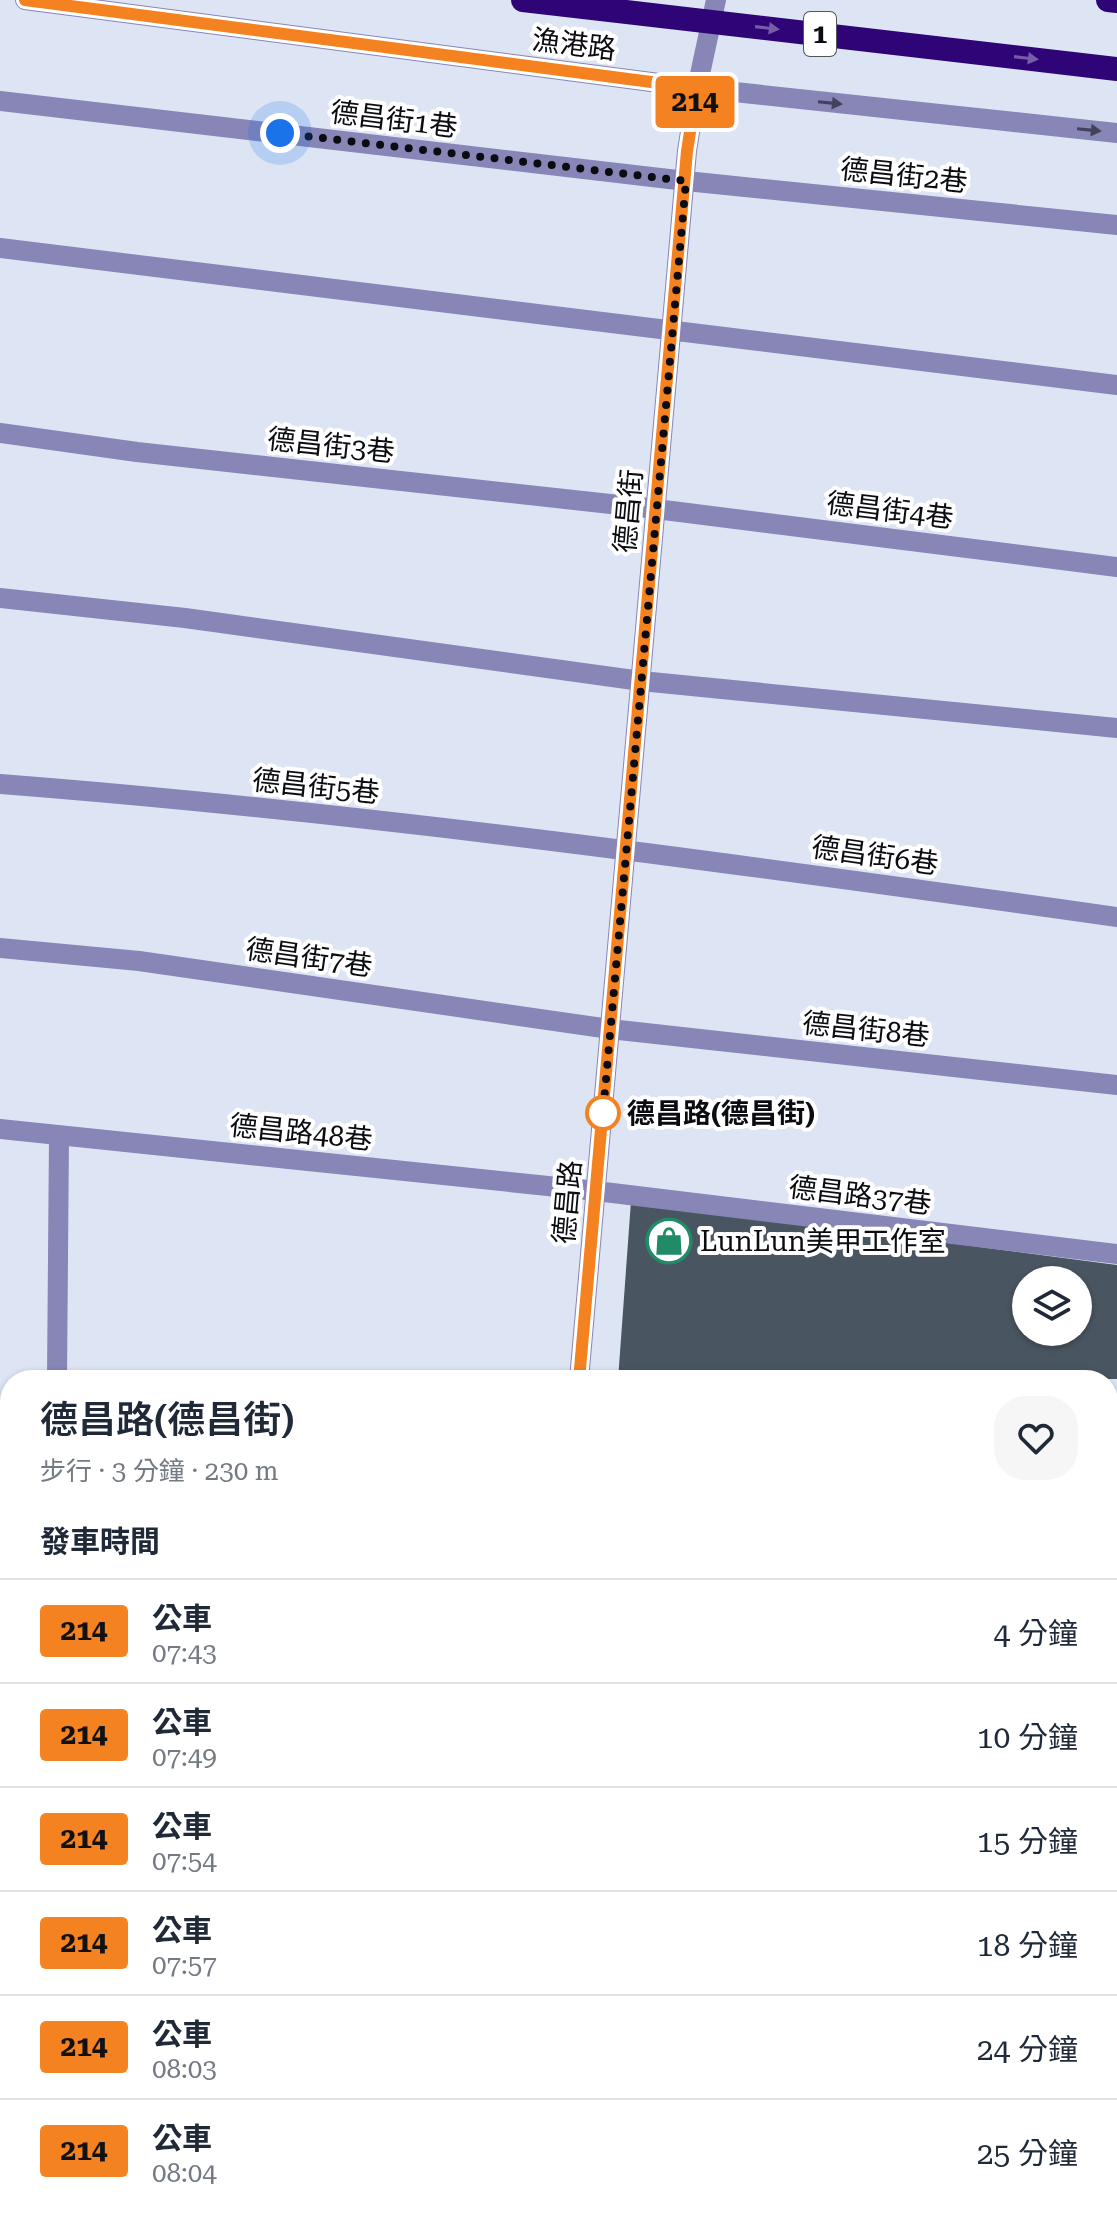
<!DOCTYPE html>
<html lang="zh-TW">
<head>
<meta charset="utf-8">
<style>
  :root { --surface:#fff; --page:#f6f6f7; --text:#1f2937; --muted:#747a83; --line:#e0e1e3 }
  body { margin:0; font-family:"Roboto Serif","Noto Sans TC",serif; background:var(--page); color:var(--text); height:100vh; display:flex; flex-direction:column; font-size:30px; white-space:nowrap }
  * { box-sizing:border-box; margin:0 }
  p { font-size:26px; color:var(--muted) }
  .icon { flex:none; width:44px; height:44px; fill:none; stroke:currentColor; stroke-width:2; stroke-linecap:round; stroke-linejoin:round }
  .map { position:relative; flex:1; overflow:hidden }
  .panel { position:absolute; left:0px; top:1370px; width:1118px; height:848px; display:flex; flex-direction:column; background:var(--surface); border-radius:32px 32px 0 0; box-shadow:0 2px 6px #0004 }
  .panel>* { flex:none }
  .badge { padding:0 16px; border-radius:6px; font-size:28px; line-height:52px }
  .fabs { position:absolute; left:1012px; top:1266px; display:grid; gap:16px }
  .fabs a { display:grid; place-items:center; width:80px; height:80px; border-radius:50%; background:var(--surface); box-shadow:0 2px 6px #0004; font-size:40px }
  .you { position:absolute; width:40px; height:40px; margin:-20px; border:6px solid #fff; border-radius:50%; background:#1a73e8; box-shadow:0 0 0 12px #1a73e833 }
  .map>.badge { position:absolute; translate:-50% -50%; box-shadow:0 0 0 4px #fff }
  h2 { padding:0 40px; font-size:30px; line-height:72px }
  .round { display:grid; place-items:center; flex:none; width:84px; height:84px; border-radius:32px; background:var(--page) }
  .summary { display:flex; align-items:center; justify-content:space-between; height:136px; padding:0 40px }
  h1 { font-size:38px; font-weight:600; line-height:60px }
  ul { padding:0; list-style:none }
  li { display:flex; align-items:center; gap:24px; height:104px; padding:0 40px; border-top:2px solid var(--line) }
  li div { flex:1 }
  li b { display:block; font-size:30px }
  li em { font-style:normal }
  li .badge { min-width:88px; font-weight:700; text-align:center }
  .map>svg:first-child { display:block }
  .built { fill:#ced9ef }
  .green { fill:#c7a5e9 }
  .building { fill:#495560; fill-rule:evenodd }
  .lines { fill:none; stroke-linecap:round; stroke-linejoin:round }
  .minor { stroke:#8885b7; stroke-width:20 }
  .tertiary { stroke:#8885b7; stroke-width:20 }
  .motorway { stroke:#2e0477; stroke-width:24 }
  .motorway-bridge { stroke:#2e0477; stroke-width:24 }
  .oneway { fill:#775ca7 }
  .oneway2 { fill:#43425c }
  .line-casing { stroke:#fff; stroke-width:18 }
  .line { stroke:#f58220; stroke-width:12 }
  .walk { stroke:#0a0c11; stroke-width:8; stroke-dasharray:0 14.4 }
  .stop-dot { fill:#fff; stroke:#f58220; stroke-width:4 }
  .labels { text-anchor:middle; stroke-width:8; stroke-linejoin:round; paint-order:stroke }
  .shield { fill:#fff; stroke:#545558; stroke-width:2 }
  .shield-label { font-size:26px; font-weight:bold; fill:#0a0c11 }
  .street-label { font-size:28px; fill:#0a0c11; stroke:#fff }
  .stop-label { font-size:28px; font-weight:bold; fill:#0a0c11; stroke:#fff; text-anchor:start }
  .poi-label { font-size:28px; fill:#0a0c11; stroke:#fff; text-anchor:start }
</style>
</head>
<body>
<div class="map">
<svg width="1117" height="2218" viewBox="0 0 1117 2218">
  <rect width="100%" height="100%" fill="#dde5f5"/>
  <path class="built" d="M1117,1526V2218H790L767,2208H1108V1527Z"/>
  <path class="green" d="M0,1478L10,1479V1923L0,1918Z
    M1117,1705V1753L1108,1756V1707Z
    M1108,2097H1117V2145L1108,2144Z"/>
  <path class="building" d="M631,1201L1117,1265V1379L618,1380ZM1026,1280H1078V1332H1026Z
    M1108,1416H1117V1503L1108,1504Z
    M1108,1532H1111L1115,1570L1117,1569V1631L1108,1632Z
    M1108,2203L1117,2205V2218H1064L1065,2208H1108Z"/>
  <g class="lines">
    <path class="minor" d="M0,101L686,181L1117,225
      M0,248L1117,385
      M0,433L137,452L656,509L1117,567
      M0,598L185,618L641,681L1117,728
      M0,784C374,813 745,865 1117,917
      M0,948L139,961L610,1029L1117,1085
      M0,1129L596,1191L1117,1254
      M57,1380L59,1135
      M579,1380L687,151L697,88L716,0
      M1108,1408L1117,1407
      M0,1456L10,1457
      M0,1944L10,1948
      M0,2185L10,2187
      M136,2208L176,2215
      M617,2208L639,2218
      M503,2218L504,2208"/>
    <path class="tertiary" d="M25,0L697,88L1117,133"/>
    <path class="motorway" d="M1108,0L1117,1"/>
    <path class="motorway-bridge" d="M523,0L1117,69"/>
  </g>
  <defs><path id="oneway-solid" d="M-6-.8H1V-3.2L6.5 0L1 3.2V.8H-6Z" transform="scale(2)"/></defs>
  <g class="oneway">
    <use href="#oneway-solid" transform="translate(767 28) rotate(7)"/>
    <use href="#oneway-solid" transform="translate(1026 58) rotate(7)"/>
  </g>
  <g class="oneway2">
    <use href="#oneway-solid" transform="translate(830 103) rotate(6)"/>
    <use href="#oneway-solid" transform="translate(1089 130) rotate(6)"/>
  </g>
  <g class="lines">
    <g class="line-casing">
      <path id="line" d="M25,0L697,88L687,151L579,1380"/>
    </g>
    <use href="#line" class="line"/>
    <path class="walk" d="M280,133L686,181L603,1113"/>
  </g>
  <defs>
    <g id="shop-ring" transform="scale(2.3)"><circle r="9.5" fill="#fff" stroke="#218a67" stroke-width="1.5"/><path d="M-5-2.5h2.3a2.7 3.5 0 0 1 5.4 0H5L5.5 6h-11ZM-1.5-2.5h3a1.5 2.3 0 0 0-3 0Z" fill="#218a67"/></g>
  </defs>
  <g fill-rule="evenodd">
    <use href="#shop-ring" x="669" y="1241"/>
  </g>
  <circle class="stop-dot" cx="603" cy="1113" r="16"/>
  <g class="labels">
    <rect class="shield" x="804" y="12" width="32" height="44" rx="6"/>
    <g class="shield-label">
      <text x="820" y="43">1</text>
    </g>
    <g class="street-label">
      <text transform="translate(574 44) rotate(7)" y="10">漁港路</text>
      <text transform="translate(394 119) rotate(7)" y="10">德昌街1巷</text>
      <text transform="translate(904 175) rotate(6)" y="10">德昌街2巷</text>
      <text transform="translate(331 445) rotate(6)" y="10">德昌街3巷</text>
      <text transform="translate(890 510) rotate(7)" y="10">德昌街4巷</text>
      <text transform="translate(628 511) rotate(-85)" y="10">德昌街</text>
      <text transform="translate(316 786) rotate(6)" y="10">德昌街5巷</text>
      <text transform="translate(875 855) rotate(8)" y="10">德昌街6巷</text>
      <text transform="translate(309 957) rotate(8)" y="10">德昌街7巷</text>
      <text transform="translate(866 1029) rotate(6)" y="10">德昌街8巷</text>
      <text transform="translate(301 1132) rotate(6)" y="10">德昌路48巷</text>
      <text transform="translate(860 1195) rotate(7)" y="10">德昌路37巷</text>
      <text transform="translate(567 1202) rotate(-85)" y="10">德昌路</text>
    </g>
    <g class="stop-label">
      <text x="627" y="1123">德昌路(德昌街)</text>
    </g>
    <g class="poi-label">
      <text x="700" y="1251">LunLun美甲工作室</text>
    </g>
  </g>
</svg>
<div class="fabs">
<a><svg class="icon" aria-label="layers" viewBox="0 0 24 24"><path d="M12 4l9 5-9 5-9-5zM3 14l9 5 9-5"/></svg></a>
</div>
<div class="you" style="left:280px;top:133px"></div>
<b class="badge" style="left:695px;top:102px;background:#f58220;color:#111">214</b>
<section class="panel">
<div class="summary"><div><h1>德昌路(德昌街)</h1><p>步行 · 3 分鐘 · 230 m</p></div><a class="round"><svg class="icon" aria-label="heart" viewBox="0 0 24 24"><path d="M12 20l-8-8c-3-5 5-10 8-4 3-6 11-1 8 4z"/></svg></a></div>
<h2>發車時間</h2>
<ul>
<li><span class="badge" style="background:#f58220;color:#111">214</span><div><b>公車</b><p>07:43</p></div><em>4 分鐘</em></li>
<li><span class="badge" style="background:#f58220;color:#111">214</span><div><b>公車</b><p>07:49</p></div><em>10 分鐘</em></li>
<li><span class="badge" style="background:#f58220;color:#111">214</span><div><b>公車</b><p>07:54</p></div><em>15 分鐘</em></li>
<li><span class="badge" style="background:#f58220;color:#111">214</span><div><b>公車</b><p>07:57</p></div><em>18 分鐘</em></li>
<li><span class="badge" style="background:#f58220;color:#111">214</span><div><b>公車</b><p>08:03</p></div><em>24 分鐘</em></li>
<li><span class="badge" style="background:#f58220;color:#111">214</span><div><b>公車</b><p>08:04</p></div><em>25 分鐘</em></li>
</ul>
</section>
</div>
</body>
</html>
